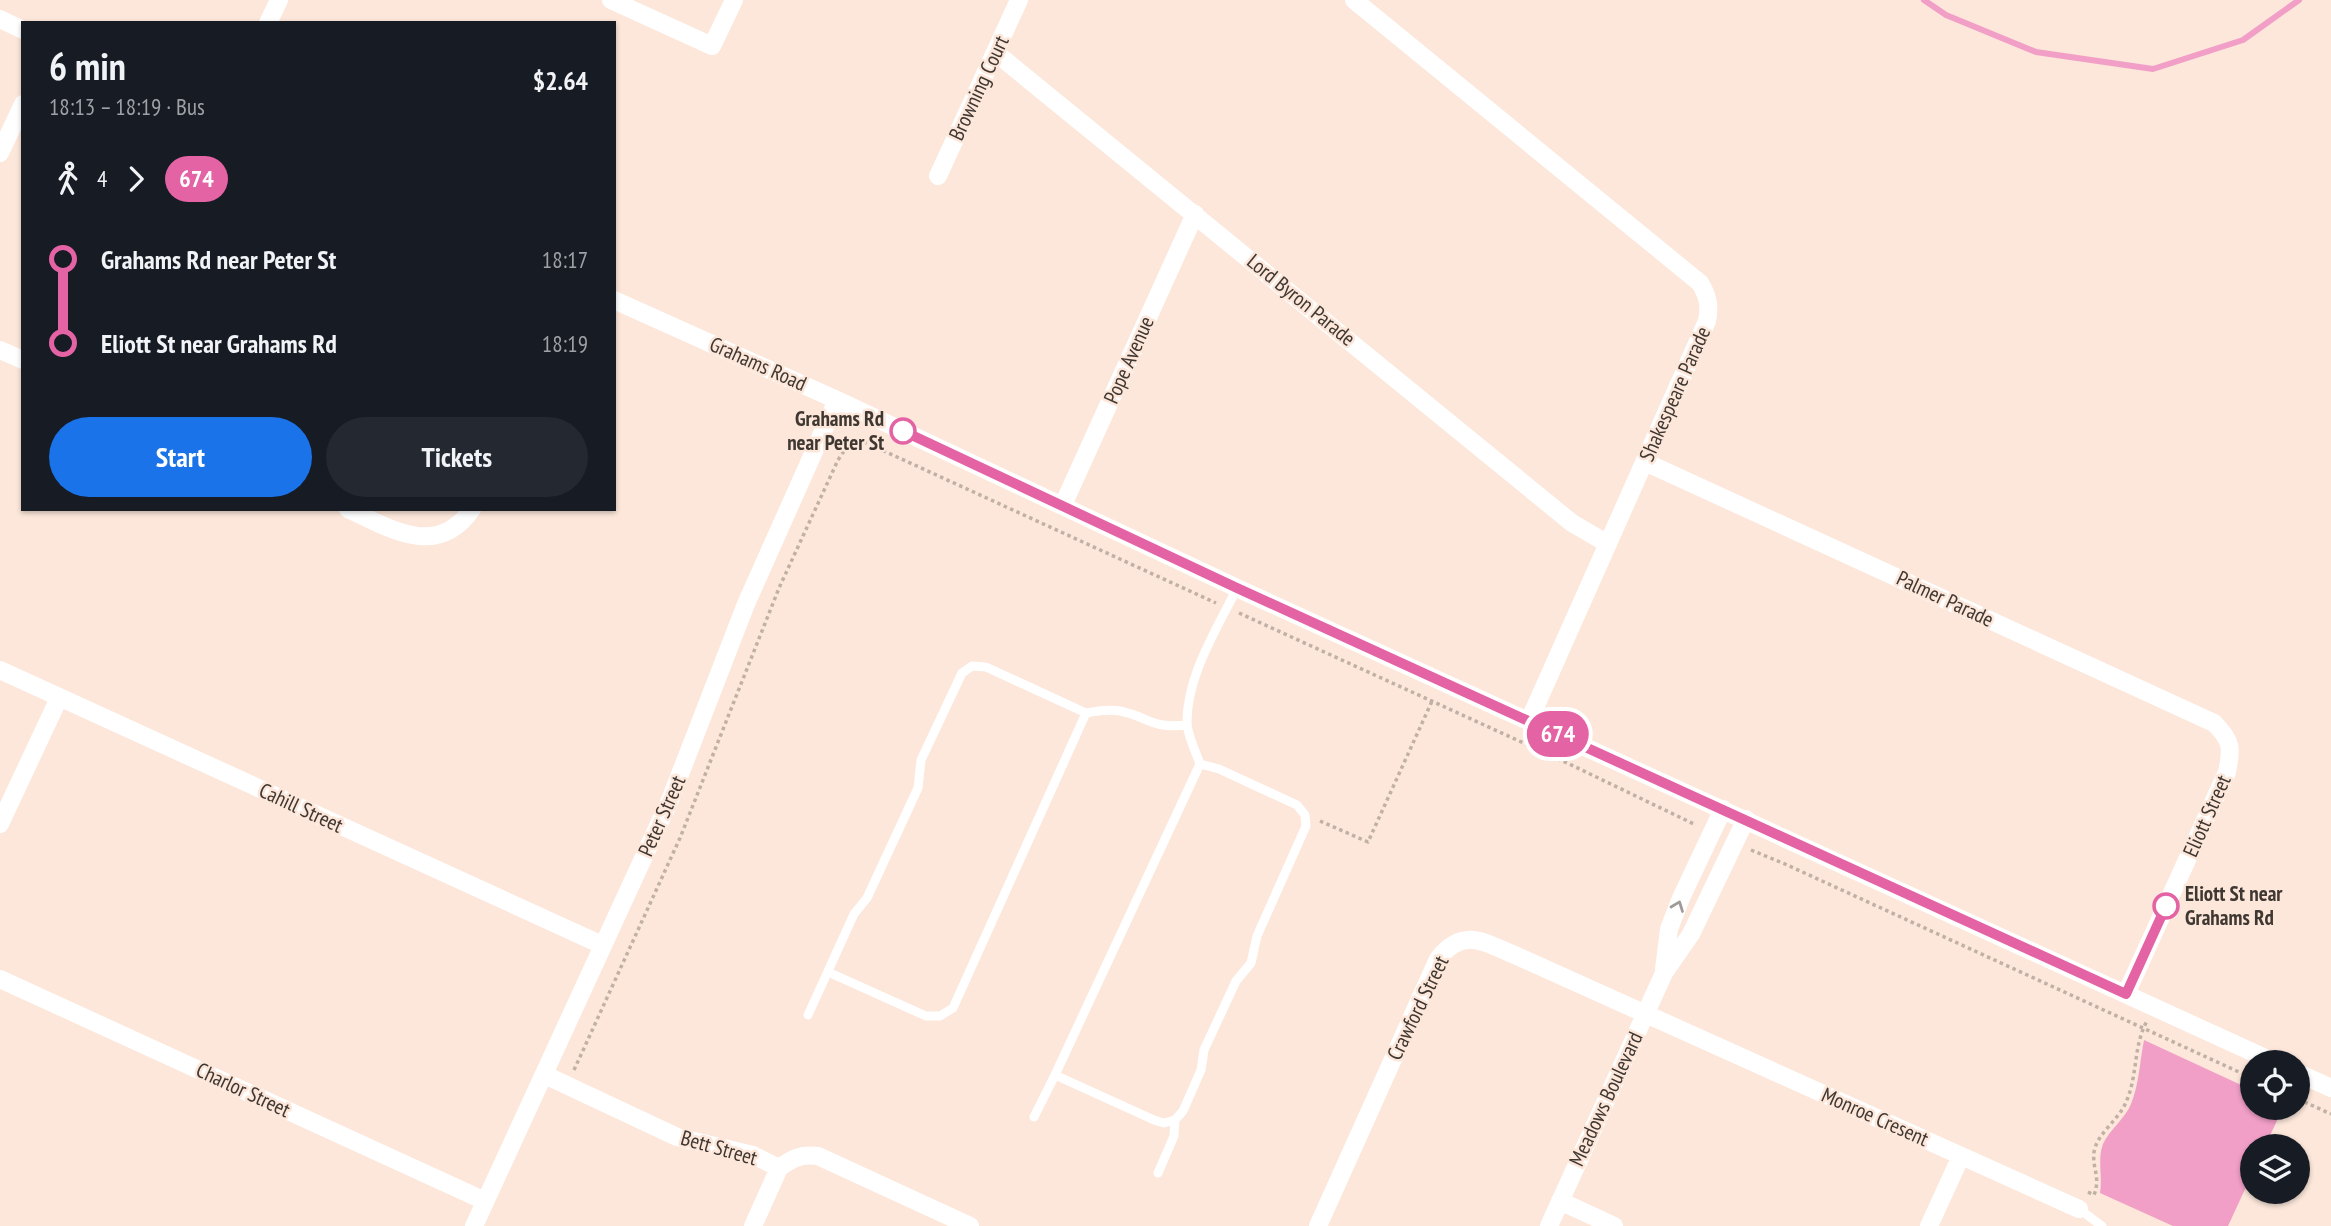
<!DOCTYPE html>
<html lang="en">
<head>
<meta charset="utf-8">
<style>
  :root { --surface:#171b24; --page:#242831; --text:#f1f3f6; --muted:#9ea1a6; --accent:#1a73e8 }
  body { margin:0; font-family:"PT Sans Narrow",sans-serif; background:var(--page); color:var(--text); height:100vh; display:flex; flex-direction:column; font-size:26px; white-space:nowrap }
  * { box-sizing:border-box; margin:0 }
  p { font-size:23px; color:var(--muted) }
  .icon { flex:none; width:38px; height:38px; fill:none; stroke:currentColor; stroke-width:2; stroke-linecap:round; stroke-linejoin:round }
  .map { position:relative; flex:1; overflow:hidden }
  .panel { position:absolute; left:21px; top:21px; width:595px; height:490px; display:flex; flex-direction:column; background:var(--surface); border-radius:0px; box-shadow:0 2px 5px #0004 }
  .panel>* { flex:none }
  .badge { padding:0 14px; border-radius:23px; font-size:24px; line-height:46px }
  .buttons { position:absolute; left:2240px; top:1050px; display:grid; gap:14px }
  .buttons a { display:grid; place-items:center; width:70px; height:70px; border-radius:50%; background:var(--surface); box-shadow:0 2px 5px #0004; font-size:35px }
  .map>.badge { position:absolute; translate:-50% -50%; box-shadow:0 0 0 4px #fff }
  .legs { display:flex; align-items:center; gap:10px; height:77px; padding:0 28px; font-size:23px }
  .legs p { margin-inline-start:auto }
  .summary { display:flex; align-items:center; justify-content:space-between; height:119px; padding:0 28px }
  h1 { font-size:38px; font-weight:700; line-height:52px }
  .primary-button { display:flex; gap:14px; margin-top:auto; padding:14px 28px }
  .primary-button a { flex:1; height:80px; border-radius:42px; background:var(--accent); color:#fff; font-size:28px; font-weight:700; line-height:80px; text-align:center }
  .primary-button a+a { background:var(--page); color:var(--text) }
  ul { padding:0 28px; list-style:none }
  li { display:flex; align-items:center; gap:24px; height:84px; font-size:26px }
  li i { display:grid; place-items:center; width:10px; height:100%; margin:0 9px; background:currentColor }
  li i::after { content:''; width:18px; height:18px; margin:-9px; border:5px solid; border-radius:50%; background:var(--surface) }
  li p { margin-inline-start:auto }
  li:first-child i { background:linear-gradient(#0000 50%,currentColor 0) }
  li:last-child i { background:linear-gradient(currentColor 50%,#0000 0) }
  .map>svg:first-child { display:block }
  .water { fill:#f29fc8 }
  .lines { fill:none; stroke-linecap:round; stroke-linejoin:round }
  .stream { stroke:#f29fc8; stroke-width:6 }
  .path { stroke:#c1b0a5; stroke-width:3.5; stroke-dasharray:3.5 3.5; stroke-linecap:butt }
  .service { stroke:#fff; stroke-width:9 }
  .minor { stroke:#fff; stroke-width:18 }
  .oneway { stroke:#9f9b98 }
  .line-1-casing { stroke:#fff; stroke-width:16 }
  .line-1 { stroke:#e463a4; stroke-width:10 }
  .stop-1-dot { fill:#fff; stroke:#e463a4; stroke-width:3.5 }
  .labels { text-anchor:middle; stroke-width:5; stroke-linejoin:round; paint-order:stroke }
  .street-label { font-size:21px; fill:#3f3731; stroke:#fce7da }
  .stop-label { font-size:21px; font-weight:bold; fill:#3f3731; stroke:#fce7da; text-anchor:end }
</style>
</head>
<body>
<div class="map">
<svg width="2331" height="1226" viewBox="0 0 2331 1226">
  <rect width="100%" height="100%" fill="#fce7da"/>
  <path class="water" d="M2144,1040L2252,1090V1108H2283L2265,1146H2252V1174L2228,1226H2173L2100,1193C2103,1177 2097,1159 2103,1144C2109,1130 2125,1119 2131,1104C2139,1085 2140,1060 2144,1040Z"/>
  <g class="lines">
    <path class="stream" d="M1924,0L1946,15L2036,52L2153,69L2243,40L2299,0"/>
    <path class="path" d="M1239,613L1563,761L1696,825
      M1320,821L1368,842L1433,699
      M1751,850L1785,864L2252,1078
      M574,1070L680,838L779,588L838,460L848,445L860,440L1216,603
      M2298,1099L2331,1114
      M2088,1192L2094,1195C2101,1177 2092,1169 2094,1152C2097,1133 2119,1120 2126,1102C2138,1076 2133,1046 2147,1021"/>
    <path class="service" d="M1200,764L1055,1075L1154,1120L1164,1123L1175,1120L1183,1111L1201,1070L1204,1050L1236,981L1251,963L1257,936L1306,826L1305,815L1297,805L1219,769L1200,764C1196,752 1187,735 1187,722C1187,675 1217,629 1237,588
      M828,972L926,1016H940L953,1008L1086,713C1098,711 1109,709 1120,711C1150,717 1150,729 1187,725
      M808,1015L854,914L867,898L918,788L921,760L962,673L972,666L986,667L1086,713
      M1034,1117L1055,1075
      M1158,1173L1174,1136L1175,1120
      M2079,1209L2102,1226"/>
    <path class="minor" d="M611,0L712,46L734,0
      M1354,0L1700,283C1708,296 1710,306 1707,321L1529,721
      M0,19L23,30
      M268,23L279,0
      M996,53L1572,523L1608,544
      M0,153L23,104
      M938,176L1019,0
      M614,300L837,400L1237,588L2274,1062
      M0,350L23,360
      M1645,462L2214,723C2232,741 2232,748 2227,772L2126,994
      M1063,505L1195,214
      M348,509C391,529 437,559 472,509
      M0,670L602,945
      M0,824L59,698
      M1664,969L1669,929L1681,898L1723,809
      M0,979L485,1201
      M2298,1073L2331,1088
      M545,1075L677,1137L753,1155L779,1168C793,1158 801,1154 818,1156L970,1226
      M1560,1201L1614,1226
      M474,1226L670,800L746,604L837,400
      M753,1226L779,1168
      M1318,1226L1438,959C1464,926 1485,943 1517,956L2079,1209
      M1549,1226L1664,973L1691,934L1746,819
      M1929,1226L1961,1156"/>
  </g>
  <defs><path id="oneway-chevron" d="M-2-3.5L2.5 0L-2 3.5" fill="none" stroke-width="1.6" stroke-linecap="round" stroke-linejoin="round" transform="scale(1.75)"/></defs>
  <use class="oneway" href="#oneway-chevron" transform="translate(1678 906) rotate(-69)"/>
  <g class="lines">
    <g class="line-1-casing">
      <path id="line-1" d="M903,431L1237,588L2126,994L2166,906"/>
    </g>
    <use href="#line-1" class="line-1"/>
  </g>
  <g class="stop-1-dot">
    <circle cx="903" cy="431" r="12"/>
    <circle cx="2166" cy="906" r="12"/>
  </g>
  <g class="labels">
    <g class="street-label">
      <text transform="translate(979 88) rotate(-65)" y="7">Browning Court</text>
      <text transform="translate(1301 300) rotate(39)" y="7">Lord Byron Parade</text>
      <text transform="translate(1129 360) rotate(-66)" y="7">Pope Avenue</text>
      <text transform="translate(758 364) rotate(24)" y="7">Grahams Road</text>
      <text transform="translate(1675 394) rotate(-66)" y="7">Shakespeare Parade</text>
      <text transform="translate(1945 599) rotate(25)" y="7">Palmer Parade</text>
      <text transform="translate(301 808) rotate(25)" y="7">Cahill Street</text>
      <text transform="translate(662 816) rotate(-66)" y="7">Peter Street</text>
      <text transform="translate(2207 816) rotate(-66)" y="7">Eliott Street</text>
      <text transform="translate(1418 1008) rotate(-64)" y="7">Crawford Street</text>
      <text transform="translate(243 1090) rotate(25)" y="7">Charlor Street</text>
      <text transform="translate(1606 1099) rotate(-65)" y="7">Meadows Boulevard</text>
      <text transform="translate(1875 1117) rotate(24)" y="7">Monroe Cresent</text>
      <text transform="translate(719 1148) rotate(16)" y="7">Bett Street</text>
    </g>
    <g class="stop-label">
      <text x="884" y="426">Grahams Rd<tspan x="884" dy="24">near Peter St</tspan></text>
      <text x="2185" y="901" text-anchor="start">Eliott St near<tspan x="2185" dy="24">Grahams Rd</tspan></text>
    </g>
  </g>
</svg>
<div class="buttons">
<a><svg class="icon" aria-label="locate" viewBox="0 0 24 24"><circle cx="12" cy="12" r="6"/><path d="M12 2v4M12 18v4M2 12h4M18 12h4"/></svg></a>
<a><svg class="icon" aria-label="layers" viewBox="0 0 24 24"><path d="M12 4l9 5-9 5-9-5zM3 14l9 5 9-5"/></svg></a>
</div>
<b class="badge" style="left:1558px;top:734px;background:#e463a4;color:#fff">674</b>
<section class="panel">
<div class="summary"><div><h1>6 min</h1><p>18:13 – 18:19 · Bus</p></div><b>$2.64</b></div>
<div class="legs"><svg class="icon" aria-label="walk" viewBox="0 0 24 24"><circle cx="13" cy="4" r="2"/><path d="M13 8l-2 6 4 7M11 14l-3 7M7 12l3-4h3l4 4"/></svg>4<svg class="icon" aria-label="forward" viewBox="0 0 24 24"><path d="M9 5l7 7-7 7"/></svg><b class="badge" style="background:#e463a4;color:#fff">674</b></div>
<ul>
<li><i style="color:#e463a4"></i><b>Grahams Rd near Peter St</b><p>18:17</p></li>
<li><i style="color:#e463a4"></i><b>Eliott St near Grahams Rd</b><p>18:19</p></li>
</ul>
<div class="primary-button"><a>Start</a><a>Tickets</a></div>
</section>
</div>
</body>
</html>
